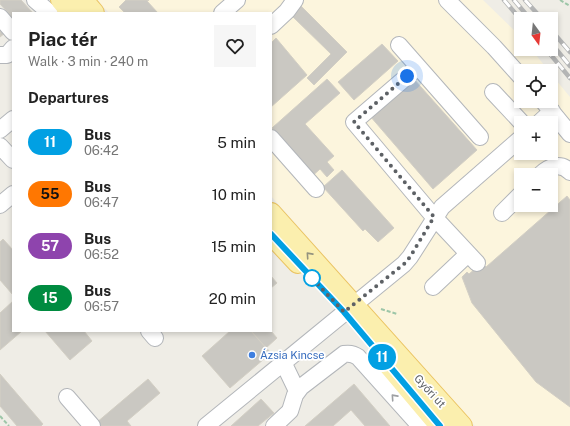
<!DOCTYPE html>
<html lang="en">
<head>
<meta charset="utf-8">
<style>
  :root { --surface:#fff; --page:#f6f6f6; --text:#222; --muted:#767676 }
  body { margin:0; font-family:"Public Sans",sans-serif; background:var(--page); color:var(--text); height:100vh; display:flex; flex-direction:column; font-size:15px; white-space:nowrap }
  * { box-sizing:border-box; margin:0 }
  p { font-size:13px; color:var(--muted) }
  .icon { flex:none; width:22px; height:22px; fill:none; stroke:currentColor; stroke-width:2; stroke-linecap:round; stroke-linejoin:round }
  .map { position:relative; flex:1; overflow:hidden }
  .sheet { position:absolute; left:12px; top:12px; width:260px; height:320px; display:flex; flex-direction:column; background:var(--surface); border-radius:0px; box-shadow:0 2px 6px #0003 }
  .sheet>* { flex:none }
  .badge { padding:0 8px; border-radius:13px; font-size:14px; line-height:26px }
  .needle { width:26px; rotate:165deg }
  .tools { position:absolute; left:514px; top:12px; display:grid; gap:8px }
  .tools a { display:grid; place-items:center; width:44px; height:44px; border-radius:0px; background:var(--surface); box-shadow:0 2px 6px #0003; font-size:20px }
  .you { position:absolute; width:20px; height:20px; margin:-10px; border:3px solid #fff; border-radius:50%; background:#1a73e8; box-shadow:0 0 0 6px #1a73e833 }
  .map>.badge { position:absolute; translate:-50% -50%; box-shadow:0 0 0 2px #fff }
  h2 { padding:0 16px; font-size:15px; line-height:36px }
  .round { display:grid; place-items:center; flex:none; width:42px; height:42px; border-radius:0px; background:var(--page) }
  .overview { display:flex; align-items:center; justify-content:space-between; height:68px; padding:0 16px }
  h1 { font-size:19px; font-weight:700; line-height:30px }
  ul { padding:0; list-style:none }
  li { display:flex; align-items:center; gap:12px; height:52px; padding:0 16px }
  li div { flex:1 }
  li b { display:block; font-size:15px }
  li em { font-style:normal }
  li .badge { min-width:44px; font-weight:700; text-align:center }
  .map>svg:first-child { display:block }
  .commercial { fill:#fcf5dd; fill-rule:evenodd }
  .building { fill:#cac8c2; stroke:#d3cfc4 }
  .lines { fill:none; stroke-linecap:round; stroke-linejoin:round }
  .minor-casing { stroke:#b3b6ba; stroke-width:18 }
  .major-casing { stroke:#ebc462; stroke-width:22 }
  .path { stroke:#9dc6a8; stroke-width:2; stroke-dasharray:4 2; stroke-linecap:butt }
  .minor { stroke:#fff; stroke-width:16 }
  .major { stroke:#fbefae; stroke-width:20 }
  .rail-casing { stroke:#b4b5b5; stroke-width:4.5 }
  .rail { stroke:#fff; stroke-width:3; stroke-dasharray:9; stroke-linecap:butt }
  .oneway { stroke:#94937f }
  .oneway2 { stroke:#9ea0a3 }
  .line-casing { stroke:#fff; stroke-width:9 }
  .line { stroke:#01a0e3; stroke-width:6 }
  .walk { stroke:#5d6165; stroke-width:4; stroke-dasharray:0 7.2 }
  .stop-dot { fill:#fff; stroke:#01a0e3; stroke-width:2 }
  .shop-dot { fill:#3f7fe0; stroke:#fff; stroke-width:1.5 }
  .labels { text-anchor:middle; stroke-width:3.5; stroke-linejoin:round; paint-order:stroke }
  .shop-label { font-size:11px; fill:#366cbe; stroke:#fff; text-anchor:start }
  .street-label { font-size:11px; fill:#5d6165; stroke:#fff }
</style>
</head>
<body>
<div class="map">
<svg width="570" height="426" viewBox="0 0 570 426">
  <rect width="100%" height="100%" fill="#efede6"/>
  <path class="commercial" d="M97,0H483L521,37V49H531L549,71H521V101H551V74L570,97V426H475L271,196V13H109ZM521,123H551V153H521ZM521,175H551V205H521Z"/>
  <path class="building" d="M0,0H21L33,13H13V18L0,4Z
    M126,0H149L147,1L158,13H125L119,7Z
    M300,5L347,52L314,85L307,78L331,54L291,15Z
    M0,27L5,33L0,37Z
    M276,38L307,75L271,107V43Z
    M382,44L398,61L354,100L338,82Z
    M413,78L477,150L433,189L370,116Z
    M327,79L340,93L305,124L334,156L327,162L334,170L327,177L320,169L309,179L305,165L272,128Z
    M342,170L394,228L378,242L365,229L363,231L323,187Z
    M567,196L570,200V407L536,382L472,303L462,277L467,272L469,274L482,263L486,267Z
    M3,239L13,250V295L0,280V242Z
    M271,276L277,283L271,288Z
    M13,301V331H22L0,350V313Z
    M45,331H84L92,341L70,360Z
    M230,331H251L271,353L230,388L202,356Z
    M251,331H271L277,338L266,348Z
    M0,374L43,424L41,426H17L0,406Z
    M148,379L160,393L127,421L131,426H98L96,423Z
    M354,384L390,426H365L351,410L333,426H305Z
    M261,399L274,413L258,426H231Z"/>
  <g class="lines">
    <g class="minor-casing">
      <path id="minor" d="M35,0L50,13
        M447,0L494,47L521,77
        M222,13L237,0
        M0,17L13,32
        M271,26L287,11L295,0
        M399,45L480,137
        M0,55H7L13,48
        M418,67L354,122L434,217L477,263
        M493,92L522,123
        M543,101L570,134
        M539,123L552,111
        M0,130L13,119
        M271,138L316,189
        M0,146L13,160
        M540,175C549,166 561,162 570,172
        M0,205L13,194
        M502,213L521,194
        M433,287L468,254
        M149,331L155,338
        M283,362L297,391
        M67,397L92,426
        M206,426L404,264L410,257L442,207L521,138
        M274,426L290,411L295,395L301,387L344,354C350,353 354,354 358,357L420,426"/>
    </g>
    <g class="major-casing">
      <path id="major" d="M61,0L72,13
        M83,0L94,13
        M271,213L462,426
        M271,234L298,263
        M381,356L440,426"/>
    </g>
    <path class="path" d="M560,0L570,6
      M381,309L397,314
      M0,416L9,426"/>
    <use href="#minor" class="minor"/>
    <use href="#major" class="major"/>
    <g class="rail-casing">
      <path id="rail" d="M504,0L521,20
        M514,0L530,19
        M525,0L542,19
        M551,30L570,52
        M551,43L570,66
        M546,49L570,78"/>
    </g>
    <use href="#rail" class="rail"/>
  </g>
  <defs><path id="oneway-chevron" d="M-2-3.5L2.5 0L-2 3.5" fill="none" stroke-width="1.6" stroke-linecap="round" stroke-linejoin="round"/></defs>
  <use class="oneway" href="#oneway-chevron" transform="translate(309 255) rotate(-132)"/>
  <use class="oneway2" href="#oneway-chevron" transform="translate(394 397) rotate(-132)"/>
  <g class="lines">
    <g class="line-casing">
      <path id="line" d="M271,234L344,312L440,426"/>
    </g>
    <use href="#line" class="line"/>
    <path class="walk" d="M312,278L310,276L344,312L404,264L410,257L434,217L354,122L407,76"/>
  </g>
  <circle class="stop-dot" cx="312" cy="278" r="8"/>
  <circle class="shop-dot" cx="252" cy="355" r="4"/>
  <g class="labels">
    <g class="shop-label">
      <text x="260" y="359">Ázsia Kincse</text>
    </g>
    <g class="street-label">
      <text transform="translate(430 391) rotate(48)" y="4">Győri út</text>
    </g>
  </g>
</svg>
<div class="tools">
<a><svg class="needle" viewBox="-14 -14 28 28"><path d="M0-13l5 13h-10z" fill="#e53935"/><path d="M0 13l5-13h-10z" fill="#767676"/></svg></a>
<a><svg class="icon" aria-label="locate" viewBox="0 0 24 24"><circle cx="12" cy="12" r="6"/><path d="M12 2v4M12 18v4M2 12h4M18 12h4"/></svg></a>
<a>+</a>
<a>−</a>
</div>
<div class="you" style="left:407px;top:76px"></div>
<b class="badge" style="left:382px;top:357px;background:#01a0e3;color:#fff">11</b>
<section class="sheet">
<div class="overview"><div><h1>Piac tér</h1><p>Walk · 3 min · 240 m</p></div><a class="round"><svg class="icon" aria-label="heart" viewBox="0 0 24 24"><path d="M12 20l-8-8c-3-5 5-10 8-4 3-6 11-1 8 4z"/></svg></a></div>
<h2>Departures</h2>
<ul>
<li><span class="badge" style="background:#01a0e3;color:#fff">11</span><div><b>Bus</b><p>06:42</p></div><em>5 min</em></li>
<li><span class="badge" style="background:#ff7701;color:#111">55</span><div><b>Bus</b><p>06:47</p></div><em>10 min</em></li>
<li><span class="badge" style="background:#8e44ad;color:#fff">57</span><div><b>Bus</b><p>06:52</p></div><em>15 min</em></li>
<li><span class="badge" style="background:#008b40;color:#fff">15</span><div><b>Bus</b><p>06:57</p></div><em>20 min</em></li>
</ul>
</section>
</div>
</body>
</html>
